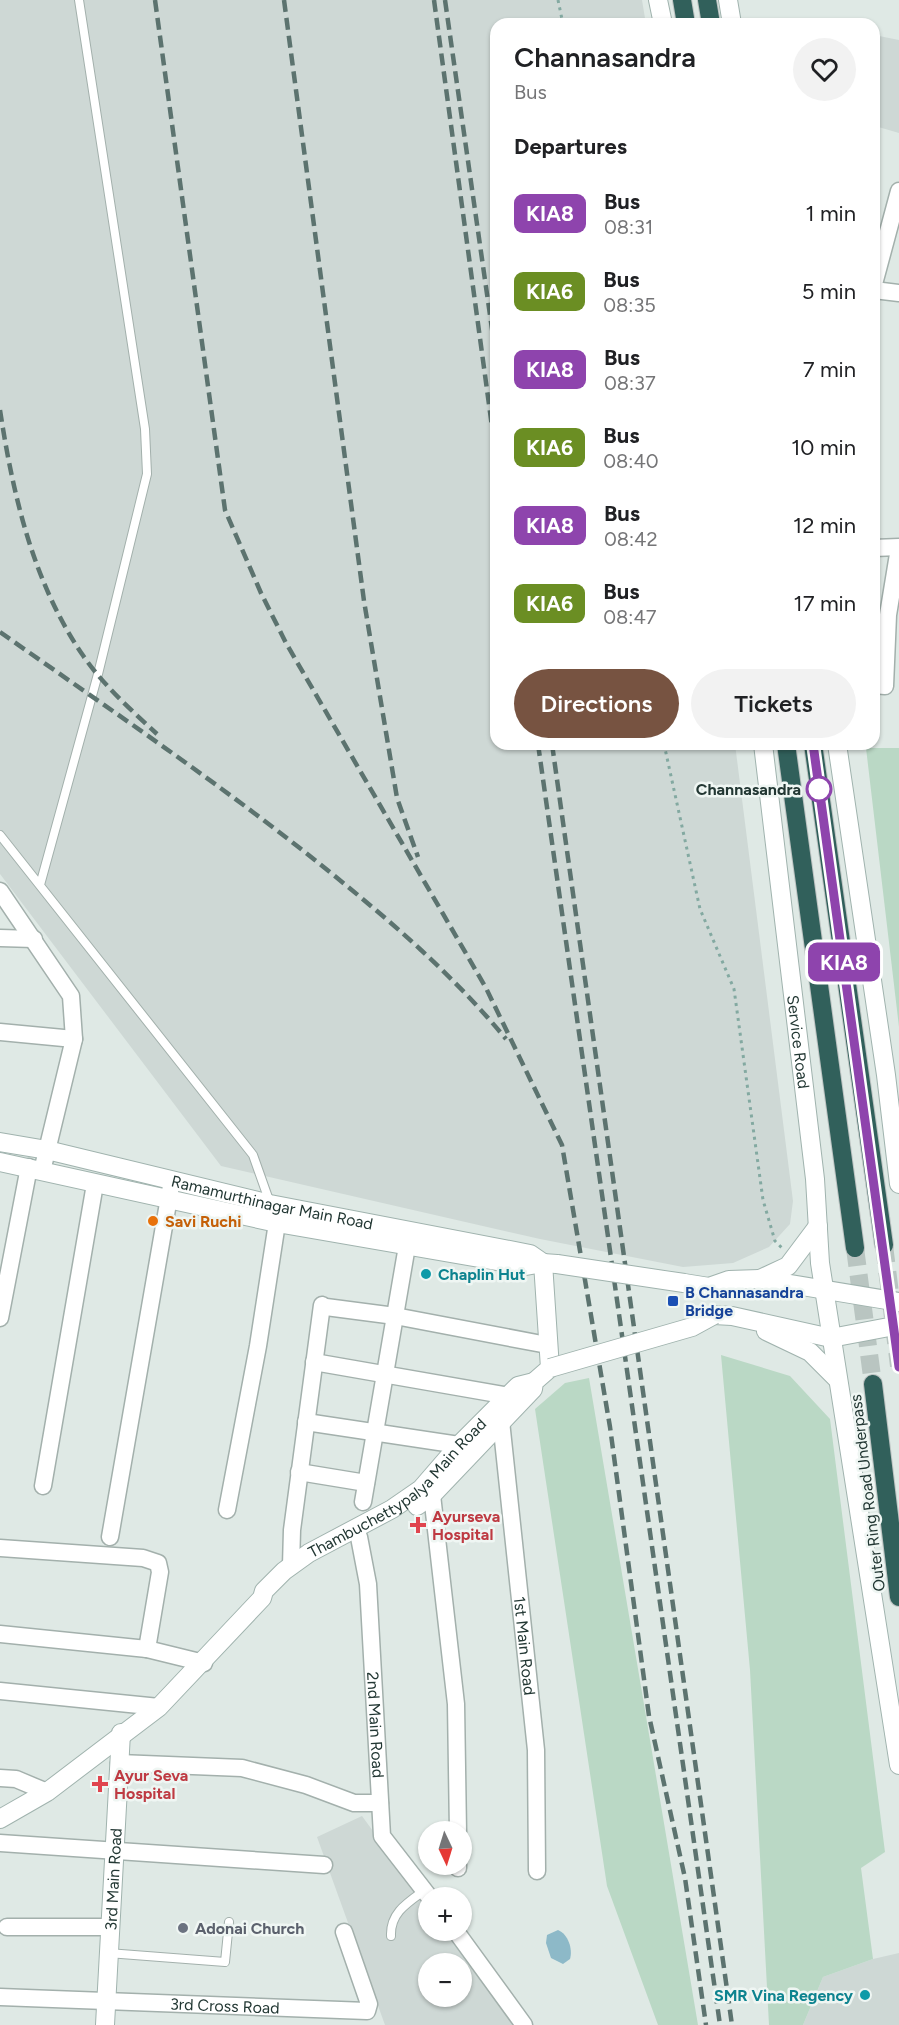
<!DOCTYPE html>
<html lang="en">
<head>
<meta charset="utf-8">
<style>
  :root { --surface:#fff; --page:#f2f2f2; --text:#202124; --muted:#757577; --accent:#775341 }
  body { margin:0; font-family:Figtree,sans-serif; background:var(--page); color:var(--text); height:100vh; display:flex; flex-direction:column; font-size:22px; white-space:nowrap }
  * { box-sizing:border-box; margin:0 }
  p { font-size:20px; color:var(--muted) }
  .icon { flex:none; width:33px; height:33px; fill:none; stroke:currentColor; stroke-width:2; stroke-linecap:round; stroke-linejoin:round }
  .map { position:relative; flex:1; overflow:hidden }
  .sheet { position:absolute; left:490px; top:18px; width:390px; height:732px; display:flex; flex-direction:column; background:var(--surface); border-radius:18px; box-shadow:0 2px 4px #0004 }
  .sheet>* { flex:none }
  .badge { padding:0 12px; border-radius:9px; font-size:21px; line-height:39px }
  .needle { width:39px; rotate:176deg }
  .buttons { position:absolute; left:418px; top:1821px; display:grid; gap:12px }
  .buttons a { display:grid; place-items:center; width:54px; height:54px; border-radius:50%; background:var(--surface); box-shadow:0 2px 4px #0004; font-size:30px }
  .map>.badge { position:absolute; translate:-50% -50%; box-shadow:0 0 0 3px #fff }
  h2 { padding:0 24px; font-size:22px; line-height:54px }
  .round { display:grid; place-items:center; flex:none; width:63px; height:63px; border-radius:32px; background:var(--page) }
  .head { display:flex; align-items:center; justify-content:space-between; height:102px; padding:0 24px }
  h1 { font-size:28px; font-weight:600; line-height:45px }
  .primary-button { display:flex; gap:12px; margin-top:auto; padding:12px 24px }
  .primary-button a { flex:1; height:69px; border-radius:36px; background:var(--accent); color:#fff; font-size:24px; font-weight:600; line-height:69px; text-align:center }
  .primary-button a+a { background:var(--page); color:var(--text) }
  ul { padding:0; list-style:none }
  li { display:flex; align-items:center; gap:18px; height:78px; padding:0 24px }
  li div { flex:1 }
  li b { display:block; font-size:22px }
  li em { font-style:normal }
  li .badge { min-width:66px; font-weight:700; text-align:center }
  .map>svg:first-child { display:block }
  .built { fill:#ced8d5; fill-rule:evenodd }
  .green { fill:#bad8c5 }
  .water { fill:#8db9c8 }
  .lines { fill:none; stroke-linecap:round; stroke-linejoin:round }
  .highway-tunnel { stroke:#b9c5c1; stroke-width:18; stroke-dasharray:18 9; stroke-linecap:butt }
  .lane-casing { stroke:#a3b0ac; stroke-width:10 }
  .street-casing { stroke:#a3b0ac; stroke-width:19 }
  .secondary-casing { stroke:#a0b3ae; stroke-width:20 }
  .highway-casing { stroke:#bdc3c2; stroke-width:20 }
  .path { stroke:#83a9a1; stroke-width:3; stroke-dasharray:3 4.5; stroke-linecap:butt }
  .lane { stroke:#fff; stroke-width:8 }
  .street { stroke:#fff; stroke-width:16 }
  .secondary { stroke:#fff; stroke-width:18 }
  .highway { stroke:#31605b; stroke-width:18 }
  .rail { stroke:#5c736f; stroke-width:4.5; stroke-dasharray:12 6; stroke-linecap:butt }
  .secondary-bridge-casing { stroke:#a0b3ae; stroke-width:20; stroke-linecap:butt }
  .secondary-bridge { stroke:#fff; stroke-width:18 }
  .line-casing { stroke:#fff; stroke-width:14 }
  .line { stroke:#8e44ad; stroke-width:9 }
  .stop-dot { fill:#fff; stroke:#8e44ad; stroke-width:3 }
  .food-dot { fill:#e8710a; stroke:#eff6f3; stroke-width:2 }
  .culture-dot { fill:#0f9aa8; stroke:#eff6f3; stroke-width:2 }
  .transit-dot { fill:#1a4fb4; stroke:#eff6f3; stroke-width:2 }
  .health-dot { fill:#e0444e; stroke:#eff6f3; stroke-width:2 }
  .worship-dot { fill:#6b7280; stroke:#eff6f3; stroke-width:2 }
  .labels { text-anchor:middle; stroke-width:5; stroke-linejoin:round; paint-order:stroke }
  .stop-label { font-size:16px; font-weight:bold; fill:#223733; stroke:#eff6f3; text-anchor:end }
  .street-label { font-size:16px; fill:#223733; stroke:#eff6f3 }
  .food-label { font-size:16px; font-weight:bold; fill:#c56008; stroke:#eff6f3; text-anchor:start }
  .culture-label { font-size:16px; font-weight:bold; fill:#0d838f; stroke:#eff6f3; text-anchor:start }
  .transit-label { font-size:16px; font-weight:bold; fill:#164399; stroke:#eff6f3; text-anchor:start }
  .health-label { font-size:16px; font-weight:bold; fill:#be3a42; stroke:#eff6f3; text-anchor:start }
  .worship-label { font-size:16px; font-weight:bold; fill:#5b616d; stroke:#eff6f3; text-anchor:start }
</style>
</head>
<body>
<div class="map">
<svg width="899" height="2025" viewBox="0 0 899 2025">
  <rect width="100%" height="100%" fill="#dfe9e5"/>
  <path class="built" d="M0,0H642L646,24H496V744H735L793,1201L790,1224L769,1247L733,1263L683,1267L540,1239L221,1166L0,874Z
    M874,35L899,40V133L875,126Z
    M362,1816L429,1908V1930L445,1931L514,2025H385L317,1837ZM429,1964H462V1996H429Z
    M899,1953V2025H803L823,1977L873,1959Z"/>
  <path class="green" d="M866,748H899V1027Z
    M721,1355L790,1376L830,1419L885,1852L861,1868L873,1959L823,1977L803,2025H769L750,1670Z
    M589,1378L698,2025H658L607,1886L535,1409L565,1383Z"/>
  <path class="water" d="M558,1930C568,1934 573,1949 570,1959L563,1964L551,1958L546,1943L547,1935Z"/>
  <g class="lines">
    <path class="highway-tunnel" d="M884,1245L899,1366
      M855,1248L873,1384"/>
    <g class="lane-casing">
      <path id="lane" d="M0,835L253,1155L270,1203
        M40,885L98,674L147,474L145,429L79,0
        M391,1936C390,1913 407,1903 425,1890
        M108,1953L225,1962L229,1922"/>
    </g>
    <g class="street-casing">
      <g id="street">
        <path d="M874,284L899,191"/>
        <path d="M874,290L899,293"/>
        <path d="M874,548L899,547"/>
        <path d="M874,685L885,686L888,615L899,548"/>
        <path d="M0,891L71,996L74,1039L42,1171"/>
        <path d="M0,938L34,939"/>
        <path d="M0,1032L74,1039"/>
        <path d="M326,1307L395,1316L542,1344"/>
        <path d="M0,1318L29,1167"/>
        <path d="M314,1362L509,1396"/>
        <path id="s1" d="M501,1421L536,1750L537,1871"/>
        <path d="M306,1422L459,1445"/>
        <path d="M299,1472L366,1483"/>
        <path d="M43,1486L95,1184"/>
        <path d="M432,1495L456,1704L458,1832"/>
        <path d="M363,1502L407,1246"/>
        <path d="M227,1510L258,1346L277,1223"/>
        <path d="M110,1537L171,1186"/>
        <path id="s2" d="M359,1537L368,1584L382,1836L430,1898"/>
        <path d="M0,1548L143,1558L158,1563L160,1572L147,1649L0,1634"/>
        <path d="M291,1566L292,1530L322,1305"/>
        <path d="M147,1649L204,1663"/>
        <path d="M0,1691L159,1707"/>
        <path d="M119,1763L242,1768L306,1785L354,1803H380"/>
        <path d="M0,1778L16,1779L47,1792"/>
        <path d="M0,1843L324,1865"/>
        <path d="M458,1864V1868"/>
        <path d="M7,1927H109"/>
        <path d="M455,1930L524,2025"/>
        <path id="s3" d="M0,1997L367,2011L369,2004L344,1932"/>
      </g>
    </g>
    <g class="secondary-casing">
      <g id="secondary">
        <path d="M658,0L663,24"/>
        <path d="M728,0L732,24"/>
        <path id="s4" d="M763,744L815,1179L820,1263L899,1765"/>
        <path d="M837,744L886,1075L899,1184"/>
        <path id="s5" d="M0,1142L47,1150L270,1204L530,1254L543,1263"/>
        <path d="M0,1162L277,1223L526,1266L543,1263L557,1264"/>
        <path d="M760,1279L788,1266L818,1226"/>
        <path d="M684,1283L709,1287L729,1280L760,1279L899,1302"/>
        <path d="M714,1315L732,1316L831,1338L899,1325"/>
        <path d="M766,1331L810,1352L837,1379"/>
        <path d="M417,1506L432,1495L533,1389L534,1382L550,1368L543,1263"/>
        <path id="s6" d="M0,1819L47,1792L159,1707L262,1598L264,1591L284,1571L309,1553L392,1509L421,1489L459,1445L518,1386L534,1382"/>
        <path id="s7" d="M105,2025L121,1733"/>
      </g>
    </g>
    <g class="highway-casing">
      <path id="highway" d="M682,0L686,24
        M707,0L711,24
        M786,744L855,1248
        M813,744L884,1245
        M873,1384L899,1597"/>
    </g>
    <path class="path" d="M558,0L563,24
      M664,744L700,909L734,989L763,1200L775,1241L782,1248"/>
    <use href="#lane" class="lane"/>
    <use href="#street" class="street"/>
    <use href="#secondary" class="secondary"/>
    <use href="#highway" class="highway"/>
    <path class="rail" d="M155,0L225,510L261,593L286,643L486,988L562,1145L610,1427L649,1716L685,1878L706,2025
      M284,0L364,601L397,798L418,857
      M434,0L496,456
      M445,0L496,357
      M0,410C13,495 33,582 82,654C102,684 131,710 157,734
      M0,632C112,711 225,787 331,873C394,924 454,976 506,1039
      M538,744L720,2025
      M552,744L732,2025"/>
    <g class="secondary-bridge-casing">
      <path id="secondary-bridge" d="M557,1264L684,1283
        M550,1368L692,1327L714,1315"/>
    </g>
    <use href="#secondary-bridge" class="secondary-bridge"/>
  </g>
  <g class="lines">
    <g class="line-casing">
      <path id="line" d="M813,744L899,1367"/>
    </g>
    <use href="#line" class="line"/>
  </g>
  <circle class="stop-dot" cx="819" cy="789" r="12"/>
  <circle class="food-dot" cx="153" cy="1221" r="6"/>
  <g class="culture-dot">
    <circle cx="426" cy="1274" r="6"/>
    <circle cx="865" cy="1995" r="6"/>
  </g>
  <rect class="transit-dot" x="667" y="1295" width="12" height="12" rx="3"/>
  <g class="health-dot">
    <path d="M415 1516h6v6h6v6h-6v6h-6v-6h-6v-6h6z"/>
    <path d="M97 1775h6v6h6v6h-6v6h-6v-6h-6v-6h6z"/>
  </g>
  <circle class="worship-dot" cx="183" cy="1928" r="6"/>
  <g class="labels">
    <g class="stop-label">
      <text x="801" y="795">Channasandra</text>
    </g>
    <g class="street-label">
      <text dy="6" stroke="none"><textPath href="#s4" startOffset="300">Service Road</textPath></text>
      <text dy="6" stroke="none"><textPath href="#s5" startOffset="279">Ramamurthinagar Main Road</textPath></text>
      <text dy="6" stroke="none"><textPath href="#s6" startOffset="522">Thambuchettypalya Main Road</textPath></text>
      <text transform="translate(867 1493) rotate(-97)" y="6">Outer Ring Road Underpass</text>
      <text dy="6" stroke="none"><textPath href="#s1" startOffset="226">1st Main Road</textPath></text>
      <text dy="6" stroke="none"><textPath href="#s2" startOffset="189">2nd Main Road</textPath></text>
      <text dy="6" stroke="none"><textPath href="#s7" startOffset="146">3rd Main Road</textPath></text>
      <text dy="6" stroke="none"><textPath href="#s3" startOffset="225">3rd Cross Road</textPath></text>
    </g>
    <g class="food-label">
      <text x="165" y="1227">Savi Ruchi</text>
    </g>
    <g class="culture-label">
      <text x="438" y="1280">Chaplin Hut</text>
      <text x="853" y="2001" text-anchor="end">SMR Vina Regency</text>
    </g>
    <g class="transit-label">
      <text x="685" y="1298">B Channasandra<tspan x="685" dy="18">Bridge</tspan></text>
    </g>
    <g class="health-label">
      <text x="432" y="1522">Ayurseva<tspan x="432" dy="18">Hospital</tspan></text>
      <text x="114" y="1781">Ayur Seva<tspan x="114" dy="18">Hospital</tspan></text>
    </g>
    <g class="worship-label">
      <text x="195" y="1934">Adonai Church</text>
    </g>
  </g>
</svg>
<div class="buttons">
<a><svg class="needle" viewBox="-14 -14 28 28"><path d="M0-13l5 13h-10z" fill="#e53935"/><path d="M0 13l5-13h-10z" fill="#757577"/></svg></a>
<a>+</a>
<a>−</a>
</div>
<b class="badge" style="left:844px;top:962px;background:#8e44ad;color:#fff">KIA8</b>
<section class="sheet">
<div class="head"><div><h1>Channasandra</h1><p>Bus</p></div><a class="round"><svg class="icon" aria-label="heart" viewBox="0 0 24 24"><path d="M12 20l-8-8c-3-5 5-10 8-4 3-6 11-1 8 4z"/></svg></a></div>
<h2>Departures</h2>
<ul>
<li><span class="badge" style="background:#8e44ad;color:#fff">KIA8</span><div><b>Bus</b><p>08:31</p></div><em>1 min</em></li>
<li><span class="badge" style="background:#6b8e23;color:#fff">KIA6</span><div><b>Bus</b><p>08:35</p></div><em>5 min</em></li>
<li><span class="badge" style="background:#8e44ad;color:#fff">KIA8</span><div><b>Bus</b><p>08:37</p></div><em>7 min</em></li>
<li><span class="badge" style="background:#6b8e23;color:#fff">KIA6</span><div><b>Bus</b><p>08:40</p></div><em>10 min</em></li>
<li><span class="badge" style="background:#8e44ad;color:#fff">KIA8</span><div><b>Bus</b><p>08:42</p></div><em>12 min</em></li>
<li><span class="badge" style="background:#6b8e23;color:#fff">KIA6</span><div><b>Bus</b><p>08:47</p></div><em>17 min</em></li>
</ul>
<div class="primary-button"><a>Directions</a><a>Tickets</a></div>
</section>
</div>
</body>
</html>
